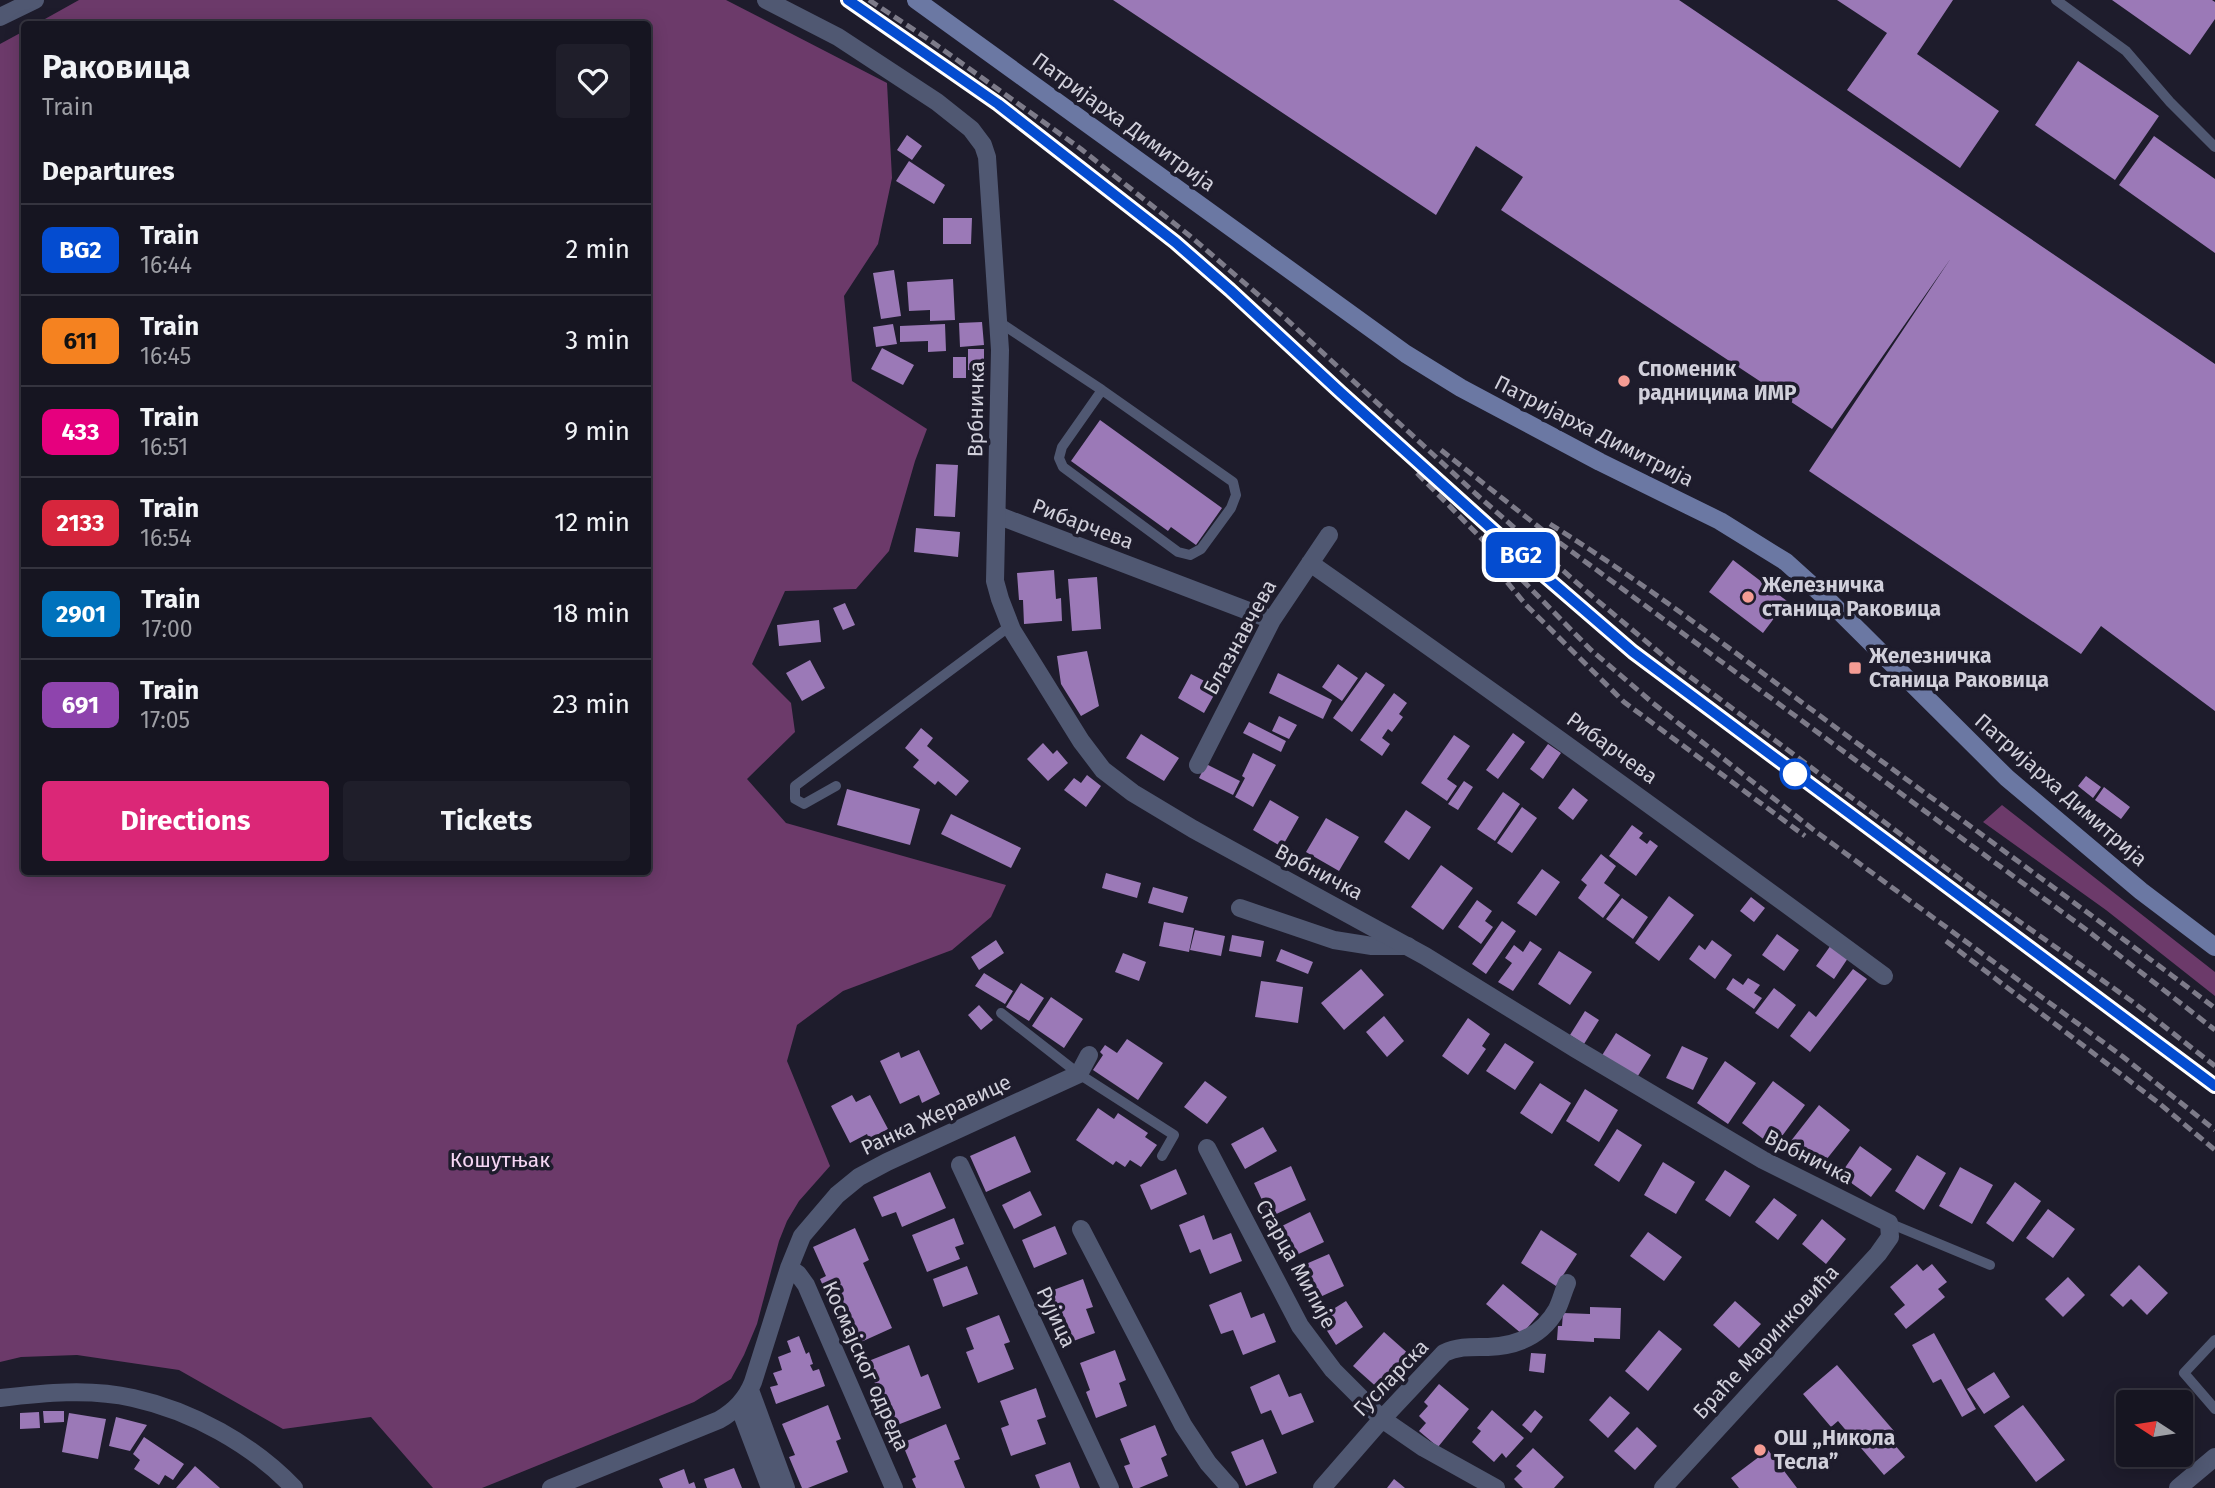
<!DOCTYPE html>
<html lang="en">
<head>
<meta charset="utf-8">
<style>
  :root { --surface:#161521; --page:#1f1e2a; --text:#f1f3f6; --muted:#9e9fa5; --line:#35343f; --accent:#db2777 }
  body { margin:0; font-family:"Fira Sans",sans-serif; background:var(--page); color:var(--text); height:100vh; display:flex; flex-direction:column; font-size:26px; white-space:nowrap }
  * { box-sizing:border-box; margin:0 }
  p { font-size:23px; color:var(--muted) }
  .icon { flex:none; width:38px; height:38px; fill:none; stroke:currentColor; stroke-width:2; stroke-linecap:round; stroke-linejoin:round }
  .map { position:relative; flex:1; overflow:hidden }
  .sheet { position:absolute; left:21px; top:21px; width:630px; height:854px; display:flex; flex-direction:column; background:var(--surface); border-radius:7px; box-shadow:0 4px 18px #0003,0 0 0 2px var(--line) }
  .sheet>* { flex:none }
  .badge { padding:0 14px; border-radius:10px; font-size:24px; line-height:46px }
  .needle { width:46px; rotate:282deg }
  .fabs { position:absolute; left:2116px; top:1390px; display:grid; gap:14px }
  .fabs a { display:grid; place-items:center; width:77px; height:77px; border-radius:7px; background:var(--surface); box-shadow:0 4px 18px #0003,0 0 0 2px var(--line); font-size:35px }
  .map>.badge { position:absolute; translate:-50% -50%; box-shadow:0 0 0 4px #fff }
  h2 { padding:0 21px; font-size:26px; line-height:63px }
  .round { display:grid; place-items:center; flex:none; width:74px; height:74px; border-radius:7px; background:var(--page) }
  .headline { display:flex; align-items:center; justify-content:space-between; height:119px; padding:0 21px }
  h1 { font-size:33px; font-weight:700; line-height:52px }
  .primary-button { display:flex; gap:14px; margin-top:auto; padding:14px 21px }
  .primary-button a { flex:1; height:80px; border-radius:7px; background:var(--accent); color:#fff; font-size:28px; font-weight:700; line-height:80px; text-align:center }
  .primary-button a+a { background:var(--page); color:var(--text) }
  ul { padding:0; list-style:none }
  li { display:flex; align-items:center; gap:21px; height:91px; padding:0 21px; border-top:2px solid var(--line) }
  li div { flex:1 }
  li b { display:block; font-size:26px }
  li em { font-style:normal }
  li .badge { min-width:77px; font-weight:700; text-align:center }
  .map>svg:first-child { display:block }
  .forest { fill:#6c3a6a }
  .building { fill:#9b79b7 }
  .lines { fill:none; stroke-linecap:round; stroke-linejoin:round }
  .service { stroke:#505872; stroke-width:10 }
  .minor { stroke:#505872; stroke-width:18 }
  .tertiary { stroke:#505872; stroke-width:18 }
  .secondary { stroke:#6b78a3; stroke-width:18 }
  .rail { stroke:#7d7b89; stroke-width:5; stroke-dasharray:10 5; stroke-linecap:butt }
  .line-casing { stroke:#fff; stroke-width:16 }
  .line { stroke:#044cd0; stroke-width:10 }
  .poi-dot { fill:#f59c94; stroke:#1e1c2c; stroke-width:2.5 }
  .stop-dot { fill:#fff; stroke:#044cd0; stroke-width:3.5 }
  .labels { text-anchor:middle; stroke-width:7; stroke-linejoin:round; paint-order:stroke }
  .street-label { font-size:21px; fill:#d1d0db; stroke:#1e1c2c }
  .poi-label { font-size:21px; font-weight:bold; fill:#d1d0db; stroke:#1e1c2c; text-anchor:start }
  .park-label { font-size:21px; fill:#f6d6f4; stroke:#1e1c2c }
</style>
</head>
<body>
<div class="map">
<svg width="2215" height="1488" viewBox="0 0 2215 1488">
  <rect width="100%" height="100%" fill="#1e1c2c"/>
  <path class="forest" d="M79,0H726L887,83L892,178L878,244L844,296L852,381L927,429L915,461L889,551L856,589L785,591L752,664L791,703L795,732L747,779L786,823L1006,885L991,917L952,950L843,991L797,1025L787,1061L830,1166L799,1201L787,1221L779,1241L757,1324L744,1355L731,1379L694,1402L482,1488H433L371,1417L283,1429L179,1370L77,1355L21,1357L0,1362V44L24,31V872H648V24H36Z
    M2002,805L2215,972V996L2106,910L1983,822Z"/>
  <path class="building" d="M1113,0H1679L2215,364V711L2101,626L2081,654L1809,471L1951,258L1832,429L1501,210L1523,177L1476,146L1436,215Z
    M1837,0H1953L1917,54L1999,111L1960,168L1847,90L1887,33Z
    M2112,0H2212L2215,2V19L2190,55Z
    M2078,61L2159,116L2115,180L2035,125Z
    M907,135L922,146L912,160L897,150Z
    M2154,136L2215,179V253L2119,185Z
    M909,161L945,185L934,204L896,181Z
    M943,218H972L971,244H943Z
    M894,270L901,316L881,319L873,273Z
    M953,279L955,320L930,321V310L909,311L907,282Z
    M982,322L984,345L960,347L959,323Z
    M893,324L897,344L876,347L873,327Z
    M945,324L946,351L928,352V341L900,342V326Z
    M882,348L914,365L903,385L871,369Z
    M968,349H984V371L968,370Z
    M953,357H966V378H953Z
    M1100,420L1222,508L1196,545L1171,527L1168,531L1071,461Z
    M936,464L958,465L955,517L934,516Z
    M916,528L960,532L958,557L914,552Z
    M1733,560L1787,601L1763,633L1709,592Z
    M1054,570L1056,599L1061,598L1062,621L1024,624L1023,600H1019L1017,573Z
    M1097,577L1101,629L1072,631L1068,579Z
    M845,603L855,625L843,630L833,608Z
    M819,620L821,642L779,646L777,625Z
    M1087,651L1099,706L1081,716L1061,684L1057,656Z
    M810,660L825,688L802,701L786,673Z
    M1338,664L1358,678L1342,701L1322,687Z
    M1366,672L1385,685L1352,732L1333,718Z
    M1278,673L1332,700L1323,719L1269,693Z
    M1191,674L1218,688L1204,713L1178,698Z
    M1394,693L1407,703L1399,714L1403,717L1392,732L1388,729L1382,738L1390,744L1382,756L1360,740Z
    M1279,716L1297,725L1289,739L1272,731Z
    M1249,722L1286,741L1281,752L1243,733Z
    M921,728L933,738L927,746L969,781L956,796L938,781L935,785L913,767L919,760L905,748Z
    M1513,733L1525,742L1498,779L1486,770Z
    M1141,734L1179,758L1164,781L1126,758Z
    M1454,735L1470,746L1447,779L1457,786L1447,801L1421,783Z
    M1043,743L1053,754L1057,750L1068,763L1048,781L1027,759Z
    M1548,744L1561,753L1543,779L1530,769Z
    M1253,753L1276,765L1253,807L1235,797L1245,778L1242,776Z
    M1206,764L1240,781L1233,795L1199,778Z
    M1087,775L1101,786L1086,807L1064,790L1074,778L1081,783Z
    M2086,776L2101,787L2093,798L2078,786Z
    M1464,781L1473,787L1458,810L1448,804Z
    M2104,787L2130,807L2121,819L2095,800Z
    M1573,788L1588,800L1573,820L1558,808Z
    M847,789L920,809L910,845L837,825Z
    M1503,792L1520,804L1495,841L1477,829Z
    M1270,800L1299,817L1282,847L1253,830Z
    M1522,807L1537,818L1512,853L1497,843Z
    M1406,810L1431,827L1409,860L1384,842Z
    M951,814L1021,848L1011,868L941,834Z
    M1326,818L1359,837L1339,871L1306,852Z
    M1632,825L1643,833L1639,838L1647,844L1650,840L1658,846L1636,876L1609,856Z
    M1601,854L1616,866L1604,883L1620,895L1603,918L1578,898L1587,885L1581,880Z
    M1441,865L1473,888L1443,930L1411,907Z
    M1542,869L1560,882L1536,916L1517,903Z
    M1106,873L1141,883L1137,898L1102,888Z
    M1153,887L1188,897L1183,913L1148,903Z
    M1669,896L1694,915L1659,961L1635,943Z
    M1751,897L1765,908L1754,922L1740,911Z
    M1622,898L1648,917L1633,939L1606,919Z
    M1477,900L1492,911L1485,921L1493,927L1481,944L1458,927Z
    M1502,921L1516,931L1486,974L1472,964Z
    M1164,922L1194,928L1189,952L1159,946Z
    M1195,930L1225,936L1221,956L1190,950Z
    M1777,934L1799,950L1784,971L1762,955Z
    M1232,935L1264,941L1261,957L1229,951Z
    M996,940L1004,953L979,970L971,957Z
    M1712,940L1732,955L1715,979L1689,959L1699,945L1705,950Z
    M1530,941L1542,949L1513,991L1498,982L1512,963L1505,958L1514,945L1523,952Z
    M1831,945L1848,958L1834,979L1816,966Z
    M1281,949L1313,962L1308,974L1276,961Z
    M1559,951L1592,972L1570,1005L1538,984Z
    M1123,953L1146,962L1139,981L1115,972Z
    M1361,969L1384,995L1344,1030L1321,1003Z
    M1853,969L1867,979L1810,1052L1790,1036L1809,1011L1816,1017Z
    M984,973L1013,991L1005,1004L975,986Z
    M1733,978L1743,985L1748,978L1760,985L1754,993L1762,998L1754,1009L1726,989Z
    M1261,981L1303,987L1298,1023L1255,1017Z
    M1021,983L1044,998L1029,1021L1006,1007Z
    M1774,988L1796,1005L1778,1029L1755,1013Z
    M1051,997L1083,1019L1064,1048L1032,1026Z
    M979,1005L993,1020L981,1030L968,1015Z
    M1585,1011L1599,1020L1584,1044L1570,1035Z
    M1384,1016L1404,1041L1387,1057L1366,1032Z
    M1468,1018L1490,1034L1482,1046L1486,1049L1468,1075L1442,1056Z
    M1616,1033L1651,1055L1636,1079L1601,1057Z
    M1127,1039L1163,1063L1138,1100L1093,1070L1103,1055L1100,1052L1105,1045L1117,1053Z
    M1505,1043L1534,1062L1515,1090L1486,1071Z
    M1682,1046L1708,1058L1693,1090L1666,1078Z
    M919,1050L940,1094L922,1103L919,1095L900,1104L880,1061L899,1052L901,1058Z
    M1725,1061L1756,1083L1728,1124L1697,1103Z
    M1205,1081L1227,1097L1207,1124L1184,1107Z
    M1773,1081L1805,1105L1774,1147L1742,1123Z
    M1540,1083L1571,1103L1552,1134L1520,1113Z
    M1585,1089L1618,1110L1599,1142L1566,1121Z
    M852,1095L856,1102L870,1095L888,1129L869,1139L867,1134L850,1143L831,1106Z
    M1819,1105L1850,1130L1818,1170L1787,1146Z
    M1098,1108L1114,1119L1118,1113L1148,1133L1145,1137L1157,1145L1141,1167L1130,1160L1125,1167L1116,1161L1113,1165L1076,1140Z
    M1263,1127L1277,1151L1245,1169L1231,1144Z
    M1617,1129L1642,1145L1619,1182L1594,1165Z
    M1015,1136L1031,1172L986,1192L970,1156Z
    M1860,1146L1892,1169L1871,1197L1840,1175Z
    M1917,1155L1946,1173L1924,1210L1895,1191Z
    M1663,1162L1695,1182L1676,1214L1644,1195Z
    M1291,1166L1306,1200L1270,1217L1254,1183Z
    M1960,1167L1993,1185L1972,1224L1939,1206Z
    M1176,1169L1187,1194L1151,1210L1140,1185Z
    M1725,1170L1750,1186L1730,1217L1705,1200Z
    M930,1172L946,1208L902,1227L896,1212L882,1217L873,1197Z
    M2015,1182L2041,1201L2013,1242L1986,1223Z
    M1030,1191L1042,1215L1014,1229L1002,1205Z
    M1774,1198L1797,1215L1778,1240L1755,1222Z
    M2048,1209L2075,1229L2053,1258L2026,1238Z
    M1310,1212L1324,1242L1288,1259L1274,1230Z
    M1204,1215L1213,1240L1231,1233L1242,1261L1210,1274L1200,1249L1190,1253L1179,1225Z
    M954,1218L964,1244L955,1247L960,1259L927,1272L912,1235Z
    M1822,1219L1846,1239L1826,1264L1802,1244Z
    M1055,1226L1067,1254L1034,1268L1022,1240Z
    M855,1228L869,1260L863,1263L892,1328L850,1347L820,1279L826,1276L813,1247Z
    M1541,1230L1577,1254L1556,1286L1521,1263Z
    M1648,1232L1682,1257L1664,1281L1630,1256Z
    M1329,1254L1344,1286L1307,1303L1292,1270Z
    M1917,1264L1923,1271L1932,1264L1947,1282L1938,1289L1945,1297L1906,1329L1894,1314L1905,1305L1890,1287Z
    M2139,1265L2168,1293L2147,1315L2131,1299L2123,1307L2110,1295Z
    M967,1266L978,1294L943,1307L933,1279Z
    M2068,1277L2085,1295L2063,1317L2045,1299Z
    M1083,1279L1093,1307L1086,1309L1095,1333L1060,1346L1049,1316L1056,1314L1048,1292Z
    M1503,1284L1539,1314L1522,1334L1486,1304Z
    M1241,1292L1251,1318L1264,1313L1276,1342L1243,1355L1233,1330L1221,1334L1209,1305Z
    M1346,1301L1363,1327L1336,1345L1319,1318Z
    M1735,1301L1761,1324L1739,1348L1713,1325Z
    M1590,1307L1621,1308L1620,1339L1594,1338V1342L1557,1340L1558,1326H1562L1563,1313L1590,1314Z
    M999,1315L1010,1342L1004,1344L1014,1369L978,1383L966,1352L974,1349L966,1328Z
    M1659,1330L1682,1349L1648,1391L1625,1371Z
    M1384,1332L1411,1356L1380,1390L1353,1366Z
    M1934,1333L1976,1409L1962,1417L1941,1379L1933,1383L1912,1345Z
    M799,1336L806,1354L809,1352L813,1364L810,1365L813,1371L819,1369L825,1386L776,1404L770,1387L778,1385L773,1373L782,1370L778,1357L791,1352L787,1341Z
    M909,1345L921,1377L928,1374L941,1408L887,1429L873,1396L879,1393L866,1362Z
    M1115,1350L1126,1380L1119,1383L1127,1406L1096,1418L1086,1392L1090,1390L1080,1363Z
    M1531,1353L1546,1354L1544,1373L1529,1371Z
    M1837,1365L1894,1431L1888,1437L1905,1457L1884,1475L1838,1421L1831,1427L1803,1394Z
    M1994,1372L2010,1397L1984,1414L1967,1389Z
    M1279,1374L1289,1397L1301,1393L1314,1422L1282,1435L1271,1410L1261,1414L1250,1387Z
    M1439,1384L1469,1409L1438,1447L1419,1431L1426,1423L1419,1416L1428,1406L1424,1402Z
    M1036,1388L1046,1417L1037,1420L1046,1444L1011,1456L1001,1428L1009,1425L1000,1401Z
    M1610,1396L1630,1413L1608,1438L1589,1420Z
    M828,1405L841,1439L836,1441L848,1472L808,1488H802L789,1457L795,1455L782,1424Z
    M2023,1405L2065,1460L2036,1482L1994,1426Z
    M1492,1410L1524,1438L1506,1458L1502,1453L1494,1462L1472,1442L1481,1431L1477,1428Z
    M1535,1410L1543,1417L1531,1433L1522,1425Z
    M43,1411H64V1422L44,1423Z
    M39,1412L40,1428L20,1429V1413Z
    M69,1413L106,1419L98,1459L62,1452Z
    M116,1417L147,1425L130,1451L109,1446Z
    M946,1424L960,1459L954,1461L965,1488H916L912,1479L916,1477L902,1443Z
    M1155,1425L1167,1455L1161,1458L1168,1476L1139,1488H1133L1124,1466L1130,1464L1120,1439Z
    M1637,1427L1657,1446L1635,1470L1614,1451Z
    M144,1437L184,1464L173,1480L165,1475L159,1485L134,1469L140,1460L133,1454Z
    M1263,1439L1277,1473L1246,1486L1231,1452Z
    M1533,1448L1564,1477L1554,1488H1523L1514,1479L1522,1471L1516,1466Z
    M1768,1450L1797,1488H1739L1731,1478Z
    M1070,1462L1080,1488H1040L1035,1475Z
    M195,1466L220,1488H176Z
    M734,1468L742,1488H707L704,1479Z
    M684,1469L689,1484L694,1482L696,1488H663L659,1479Z
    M1394,1479L1399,1483L1405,1488H1387Z"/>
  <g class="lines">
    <path class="service" d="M2056,0L2126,51L2170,102L2215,147
      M999,322L1102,390L1233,482L1236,495L1231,508L1201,549L1190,555L1178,552L1063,467L1059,458L1062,447L1102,390
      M836,786L804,804L795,799V786L1010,626
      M1001,1013L1079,1074L1174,1135L1162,1156
      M1889,1223L1990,1265
      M2215,1340L2184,1373L2215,1409"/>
    <path class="minor" d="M0,17L35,0
      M997,515L1272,620
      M1310,563C1503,698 1694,836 1884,976
      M1198,765L1272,620L1329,535
      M1240,908L1334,940L1372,946H1408
      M1207,1148L1300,1326L1333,1370L1382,1419L1424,1448L1496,1488
      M960,1165L1110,1488
      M1081,1229L1183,1425L1208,1463L1230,1488
      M789,1268L798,1274L806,1285L894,1488
      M750,1390L786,1488
      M0,1398C43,1393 90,1388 133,1398C192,1411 252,1444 294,1488
      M739,1406L770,1488
      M551,1488L719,1420C735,1411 746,1400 753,1382L789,1268L802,1236L837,1195L859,1177L887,1162L1079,1074L1089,1055
      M1322,1488L1382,1419L1444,1353C1458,1346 1472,1347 1488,1347C1517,1346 1542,1336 1557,1309C1561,1301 1563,1292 1567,1283
      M2178,1488L2215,1457"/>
    <path class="tertiary" d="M766,0L838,37L937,102L971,129L983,145L987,157L1000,350L995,581L1000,599L1012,630L1081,741L1103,770L1133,793L1193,829L1425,956L1576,1049L1763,1160L1889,1223L1890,1237L1878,1254L1663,1488"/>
    <path class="secondary" d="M916,0L1406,354L1461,388L1600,462L1720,521L1786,562L1827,599L2007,778L2141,891L2215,947"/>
    <path class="rail" d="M848,0L998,104L1175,242L1230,290L1340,392L1524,558L1633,652L2215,1086
      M869,0L928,39L1081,149L1190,236L1284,317L1476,494L1592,596L1673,664L1975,890L2133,1002L2215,1066
      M1441,450L1549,535L2088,931L2215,1030
      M1417,473L1591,650L1654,704L1815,831L2122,1056L2215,1130
      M1550,524C1648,585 1739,656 1831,724C1959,818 2088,912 2215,1008
      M1488,559L1526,605L1624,702L1805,836
      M1946,941L2160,1104L2215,1150"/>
  </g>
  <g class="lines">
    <g class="line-casing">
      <path id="line" d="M848,0L998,104L1175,242L1230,290L1340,392L1524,558L1633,652L2215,1086"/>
    </g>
    <use href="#line" class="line"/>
  </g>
  <g class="poi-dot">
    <circle cx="1624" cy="381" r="7"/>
    <circle cx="1748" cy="597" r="7"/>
    <rect x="1848" y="661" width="14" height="14" rx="3.5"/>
    <circle cx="1760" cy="1450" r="7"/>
  </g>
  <circle class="stop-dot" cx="1795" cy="774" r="14"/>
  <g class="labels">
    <g class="street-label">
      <text transform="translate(1124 122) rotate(36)" y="7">Патријарха Димитрија</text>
      <text transform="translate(976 409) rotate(-89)" y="7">Врбничка</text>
      <text transform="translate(1594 431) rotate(27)" y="7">Патријарха Димитрија</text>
      <text transform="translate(1083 524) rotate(21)" y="7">Рибарчева</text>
      <text transform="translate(1240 637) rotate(-61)" y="7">Блазнавчева</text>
      <text transform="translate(1612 748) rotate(36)" y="7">Рибарчева</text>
      <text transform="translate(2061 790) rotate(41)" y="7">Патријарха Димитрија</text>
      <text transform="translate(1319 872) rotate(28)" y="7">Врбничка</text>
      <text transform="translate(936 1115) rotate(-25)" y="7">Ранка Жеравице</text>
      <text transform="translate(1809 1157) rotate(27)" y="7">Врбничка</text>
      <text transform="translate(1296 1264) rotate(61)" y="7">Старца Милије</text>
      <text transform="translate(1056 1317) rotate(65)" y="7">Рујица</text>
      <text transform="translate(1766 1342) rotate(-47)" y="7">Браће Маринковића</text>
      <text transform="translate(866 1366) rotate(66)" y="7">Космајског одреда</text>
      <text transform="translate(1391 1378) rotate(-46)" y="7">Гусларска</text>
    </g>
    <g class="poi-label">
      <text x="1638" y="376">Споменик<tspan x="1638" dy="24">радницима ИМР</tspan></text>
      <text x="1762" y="592">Железничка<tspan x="1762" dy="24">станица Раковица</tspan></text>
      <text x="1869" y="663">Железничка<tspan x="1869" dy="24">Станица Раковица</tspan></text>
      <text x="1774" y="1445">ОШ „Никола<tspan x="1774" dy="24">Тесла”</tspan></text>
    </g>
    <g class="park-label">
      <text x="500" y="1167">Кошутњак</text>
    </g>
  </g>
</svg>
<div class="fabs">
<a><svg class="needle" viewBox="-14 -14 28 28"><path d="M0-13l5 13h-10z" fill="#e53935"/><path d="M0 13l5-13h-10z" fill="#9e9fa5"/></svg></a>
</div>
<b class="badge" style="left:1521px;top:555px;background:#044cd0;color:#fff">BG2</b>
<section class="sheet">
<div class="headline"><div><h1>Раковица</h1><p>Train</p></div><a class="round"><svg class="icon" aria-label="heart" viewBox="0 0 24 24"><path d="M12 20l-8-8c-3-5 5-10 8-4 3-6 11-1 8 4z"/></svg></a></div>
<h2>Departures</h2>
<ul>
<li><span class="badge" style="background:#044cd0;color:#fff">BG2</span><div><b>Train</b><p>16:44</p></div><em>2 min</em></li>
<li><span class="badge" style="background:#f58220;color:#111">611</span><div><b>Train</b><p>16:45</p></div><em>3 min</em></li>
<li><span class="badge" style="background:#e6007e;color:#fff">433</span><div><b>Train</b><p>16:51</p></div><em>9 min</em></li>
<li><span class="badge" style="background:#d7263d;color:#fff">2133</span><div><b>Train</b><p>16:54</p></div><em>12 min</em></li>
<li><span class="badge" style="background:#0072bc;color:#fff">2901</span><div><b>Train</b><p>17:00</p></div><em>18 min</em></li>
<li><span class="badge" style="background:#8e44ad;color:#fff">691</span><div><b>Train</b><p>17:05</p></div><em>23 min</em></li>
</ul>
<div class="primary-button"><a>Directions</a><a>Tickets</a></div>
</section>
</div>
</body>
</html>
